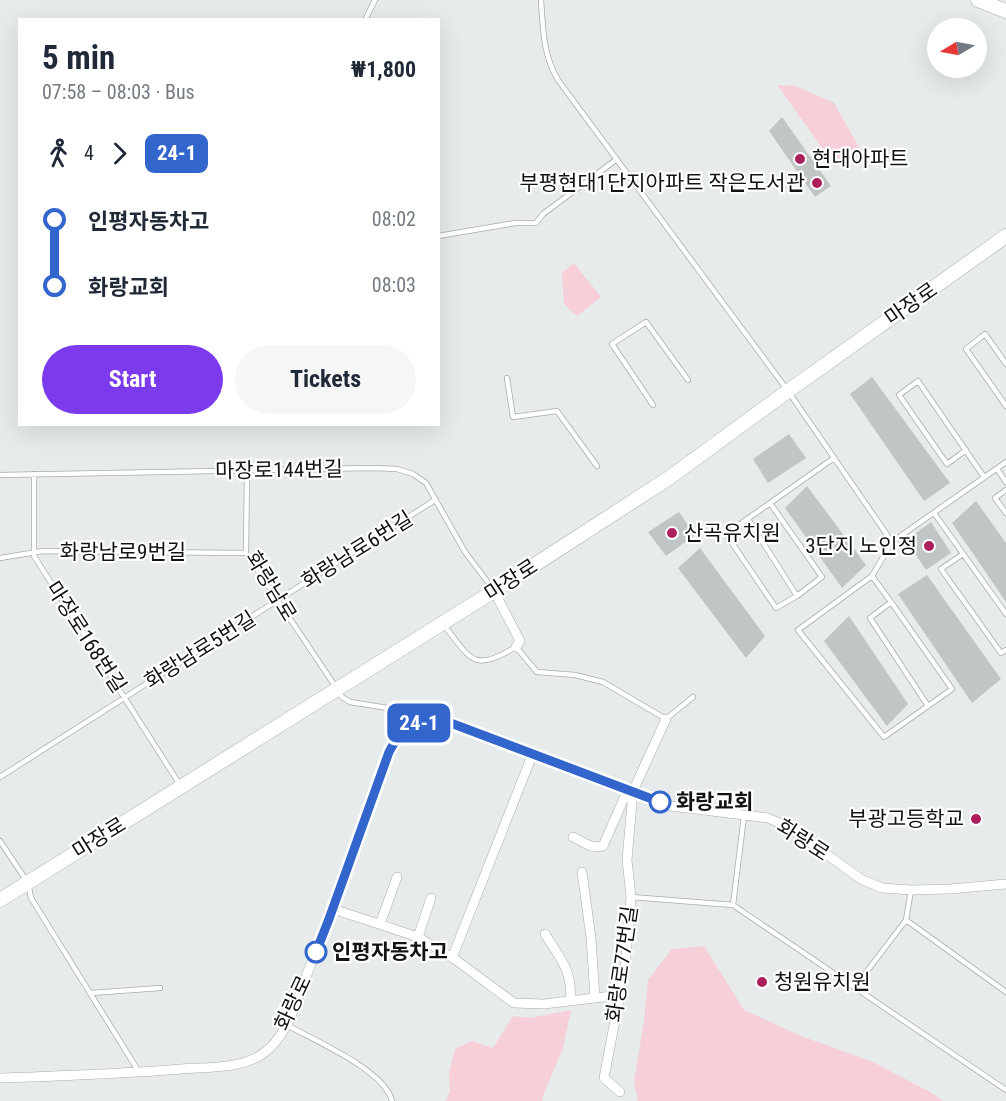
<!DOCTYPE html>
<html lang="en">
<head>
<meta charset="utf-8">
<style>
  :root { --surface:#fff; --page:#f6f6f7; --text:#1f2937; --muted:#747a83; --accent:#7c3aed }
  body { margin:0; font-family:"Roboto Condensed","Noto Sans KR",sans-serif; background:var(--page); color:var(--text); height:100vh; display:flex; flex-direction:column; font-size:22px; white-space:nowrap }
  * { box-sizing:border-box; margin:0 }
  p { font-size:20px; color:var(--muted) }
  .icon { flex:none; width:33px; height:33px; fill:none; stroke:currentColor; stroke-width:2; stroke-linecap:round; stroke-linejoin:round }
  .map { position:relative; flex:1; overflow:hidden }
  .drawer { position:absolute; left:18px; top:18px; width:422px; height:408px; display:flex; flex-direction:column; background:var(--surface); border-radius:0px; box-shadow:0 6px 24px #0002 }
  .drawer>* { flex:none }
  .badge { padding:0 12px; border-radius:9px; font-size:21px; line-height:39px }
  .needle { width:39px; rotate:260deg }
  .buttons { position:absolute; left:927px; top:18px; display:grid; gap:12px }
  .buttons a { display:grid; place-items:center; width:60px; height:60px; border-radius:50%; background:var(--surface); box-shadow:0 6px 24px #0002; font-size:30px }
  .map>.badge { position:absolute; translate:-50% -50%; box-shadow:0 0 0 3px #fff }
  .legs { display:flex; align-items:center; gap:9px; height:66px; padding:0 24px; font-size:20px }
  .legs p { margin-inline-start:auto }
  .overview { display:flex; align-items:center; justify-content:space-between; height:102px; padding:0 24px }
  h1 { font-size:33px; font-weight:700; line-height:45px }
  .action { display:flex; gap:12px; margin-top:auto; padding:12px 24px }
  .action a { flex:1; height:69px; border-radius:36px; background:var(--accent); color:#fff; font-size:24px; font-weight:700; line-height:69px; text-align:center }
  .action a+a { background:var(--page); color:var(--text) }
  ul { padding:0 24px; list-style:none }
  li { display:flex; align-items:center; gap:21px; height:66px; font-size:22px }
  li i { display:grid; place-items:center; width:9px; height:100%; margin:0 8px; background:currentColor }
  li i::after { content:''; width:15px; height:15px; margin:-8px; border:4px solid; border-radius:50%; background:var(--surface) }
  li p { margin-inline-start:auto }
  li:first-child i { background:linear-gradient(#0000 50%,currentColor 0) }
  li:last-child i { background:linear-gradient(currentColor 50%,#0000 0) }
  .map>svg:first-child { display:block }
  .green { fill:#f6cfd9 }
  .building { fill:#c0c5c5 }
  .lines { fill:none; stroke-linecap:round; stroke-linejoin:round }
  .lane-casing { stroke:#a7acac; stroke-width:6 }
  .street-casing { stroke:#a7acac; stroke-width:10 }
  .secondary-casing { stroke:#a7acac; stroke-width:15 }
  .lane { stroke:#fff; stroke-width:4.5 }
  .street { stroke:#fff; stroke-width:9 }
  .secondary { stroke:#fff; stroke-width:14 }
  .line-1-casing { stroke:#fff; stroke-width:14 }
  .line-1 { stroke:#36c; stroke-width:9 }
  .poi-dot { fill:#ad1f5c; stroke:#fff; stroke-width:2 }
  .stop-1-dot { fill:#fff; stroke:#36c; stroke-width:3 }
  .labels { text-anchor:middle; stroke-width:4.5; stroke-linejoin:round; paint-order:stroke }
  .poi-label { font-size:21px; fill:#121313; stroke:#fff; text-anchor:start }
  .street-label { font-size:21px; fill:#121313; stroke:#fff }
  .stop-label { font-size:21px; font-weight:bold; fill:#121313; stroke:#fff; text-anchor:start }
</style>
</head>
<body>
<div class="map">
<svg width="1006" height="1101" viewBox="0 0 1006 1101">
  <rect width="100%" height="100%" fill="#e7ebeb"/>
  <path class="green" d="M777,85L796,86L834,103L860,149L833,163Z
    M574,263L601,297L577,316L564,304L562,273Z
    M704,946L744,1010L801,1036L873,1062L932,1093L943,1101H638L634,1082L644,1021L648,980L672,949Z
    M571,1010L563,1048L542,1098L543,1101H445L450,1092L449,1073L455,1049L472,1041L493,1048L513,1016L530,1018Z"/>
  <path class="building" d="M782,117L831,186L815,197L769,131Z
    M872,377L950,483L924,501L850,394Z
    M789,434L806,458L768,483L753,459Z
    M807,486L866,565L842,588L785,508Z
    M976,501L1006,543V602L952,523Z
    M679,512L695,535L666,556L648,532Z
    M931,522L951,553L926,570L906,540Z
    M700,548L765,636L746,658L678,568Z
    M927,575L1001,679L972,703L898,594Z
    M849,616L908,704L887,726L824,641Z"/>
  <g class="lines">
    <g class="lane-casing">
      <path id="lane" d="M541,0C543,29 543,55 558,80L788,391L892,542L1006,462
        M365,20L375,0
        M438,236L515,223H536L543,214L617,159
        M1006,364L985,334L966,349L1006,406
        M507,378L513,417L557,411L597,466
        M653,405L612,344L646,322L688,380
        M966,450L947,464L899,395L918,381L984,477
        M997,469L1006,482
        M247,471L246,553L337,689L342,697L350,702L413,712L427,721
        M34,474V556L180,785
        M0,475L373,468L397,469L413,474L426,483L465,552L493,589
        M1006,490L995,498L1006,513
        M770,503L822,577L797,596L776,608L726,534L834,458
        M934,513L1006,614
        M748,519L797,596
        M892,542L872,576L798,630L884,737L952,689L891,602L870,618L928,706
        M963,554L941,569L1001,653L1006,650
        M0,558L43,551L246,553
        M872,576L891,602
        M444,625C472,661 473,672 516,647L537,672L575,675L603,682L666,719L693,697
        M0,777L435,500
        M0,841L28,883L31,898L139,1072
        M911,890L906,920L1006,992
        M631,897L733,905L1006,1090
        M733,905L744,816
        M855,987L906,920
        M91,993L160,988
        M285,1024C313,1040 385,1070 392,1101"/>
    </g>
    <g class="street-casing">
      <path id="street" d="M494,591L520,641L516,647
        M573,837C583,842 591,849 603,846L625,796L633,791L666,719
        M582,872L591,938L595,998
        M333,909L418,937L456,960L514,1003L544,1004L620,995
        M380,924L397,877
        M545,934C560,958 573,971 570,1001
        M418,937L431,898
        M452,958L533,753
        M0,1078C60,1076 121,1074 181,1069C207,1067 239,1069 261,1055C288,1038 298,997 309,969C338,897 361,824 389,752C405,720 428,716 461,726L671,806L768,818L788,827L861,879L882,888L911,890L950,889L1006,884
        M620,1092L604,1078L625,968L631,897L627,860L633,791"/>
    </g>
    <g class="secondary-casing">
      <path id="secondary" d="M978,0L1006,11
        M0,900L494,591L669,478L788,391L1006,236"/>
    </g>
    <use href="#lane" class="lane"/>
    <use href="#street" class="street"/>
    <use href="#secondary" class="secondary"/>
  </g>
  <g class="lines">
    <g class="line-1-casing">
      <path id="line-1" d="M316,952L329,919L389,752C403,725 418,719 448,722L660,802"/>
    </g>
    <use href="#line-1" class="line-1"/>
  </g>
  <g class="poi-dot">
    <circle cx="800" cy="159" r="6"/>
    <circle cx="817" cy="183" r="6"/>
    <circle cx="672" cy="533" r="6"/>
    <circle cx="929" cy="546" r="6"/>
    <circle cx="976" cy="819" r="6"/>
    <circle cx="762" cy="982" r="6"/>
  </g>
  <g class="stop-1-dot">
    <circle cx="660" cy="802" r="10"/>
    <circle cx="316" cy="952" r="10"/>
  </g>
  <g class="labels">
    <g class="poi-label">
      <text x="812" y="166">현대아파트</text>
      <text x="805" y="190" text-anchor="end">부평현대1단지아파트 작은도서관</text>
      <text x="684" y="540">산곡유치원</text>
      <text x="917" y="553" text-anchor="end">3단지 노인정</text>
      <text x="964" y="826" text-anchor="end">부광고등학교</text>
      <text x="774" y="989">청원유치원</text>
    </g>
    <g class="street-label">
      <text transform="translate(911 304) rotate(-35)" y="7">마장로</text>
      <text transform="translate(279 470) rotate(-1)" y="7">마장로144번길</text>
      <text transform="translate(357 550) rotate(-32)" y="7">화랑남로6번길</text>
      <text x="123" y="559">화랑남로9번길</text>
      <text transform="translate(511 580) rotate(-33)" y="7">마장로</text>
      <text transform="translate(271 586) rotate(59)" y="7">화랑남로</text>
      <text transform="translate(86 637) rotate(57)" y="7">마장로168번길</text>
      <text transform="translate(200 650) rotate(-32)" y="7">화랑남로5번길</text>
      <text transform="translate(99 838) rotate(-32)" y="7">마장로</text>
      <text transform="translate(803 840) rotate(33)" y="7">화랑로</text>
      <text transform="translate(622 964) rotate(-82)" y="7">화랑로77번길</text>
      <text transform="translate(293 1003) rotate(-65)" y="7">화랑로</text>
    </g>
    <g class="stop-label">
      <text x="676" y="809">화랑교회</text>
      <text x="332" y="959">인평자동차고</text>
    </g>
  </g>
</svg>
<div class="buttons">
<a><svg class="needle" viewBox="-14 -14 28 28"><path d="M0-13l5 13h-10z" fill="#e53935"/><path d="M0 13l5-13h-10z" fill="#747a83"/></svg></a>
</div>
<b class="badge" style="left:419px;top:723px;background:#36c;color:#fff">24-1</b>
<section class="drawer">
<div class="overview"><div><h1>5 min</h1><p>07:58 – 08:03 · Bus</p></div><b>₩1,800</b></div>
<div class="legs"><svg class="icon" aria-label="walk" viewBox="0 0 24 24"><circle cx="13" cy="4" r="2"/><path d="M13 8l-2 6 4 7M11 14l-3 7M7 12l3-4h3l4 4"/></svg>4<svg class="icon" aria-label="forward" viewBox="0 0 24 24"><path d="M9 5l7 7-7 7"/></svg><b class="badge" style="background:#36c;color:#fff">24-1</b></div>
<ul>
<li><i style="color:#36c"></i><b>인평자동차고</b><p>08:02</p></li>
<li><i style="color:#36c"></i><b>화랑교회</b><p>08:03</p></li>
</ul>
<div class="action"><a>Start</a><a>Tickets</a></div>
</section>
</div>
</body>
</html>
